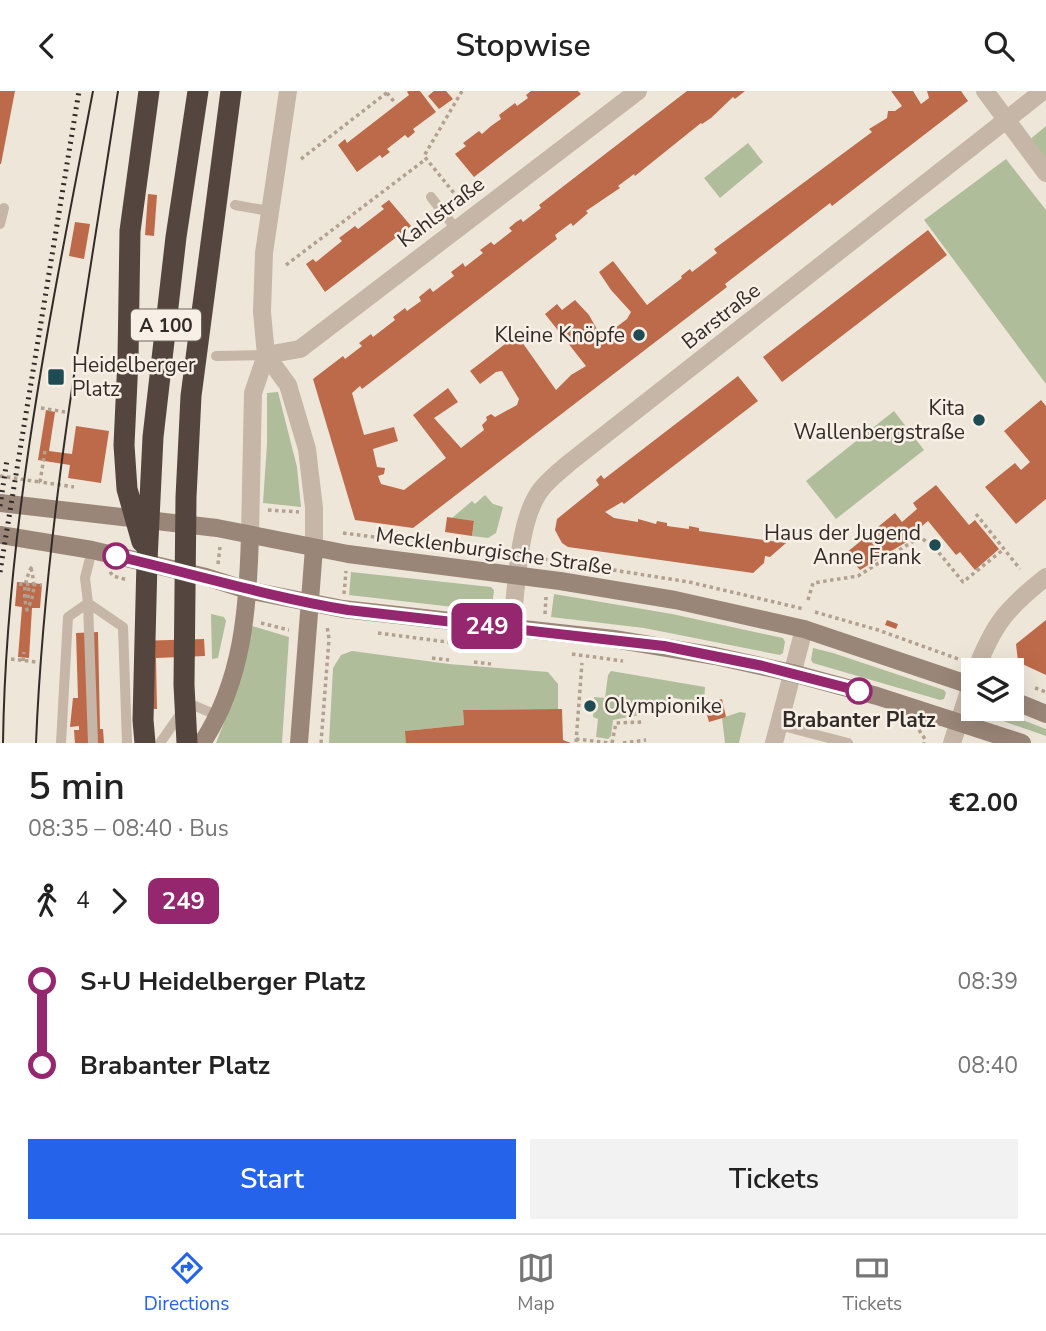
<!DOCTYPE html>
<html lang="en">
<head>
<meta charset="utf-8">
<style>
  :root { --surface:#fff; --page:#f2f2f2; --text:#222; --muted:#767676; --line:#e0e0e0; --accent:#2563eb }
  body { margin:0; font-family:"Nunito Sans",sans-serif; background:var(--page); color:var(--text); height:100vh; display:flex; flex-direction:column; font-size:26px; white-space:nowrap }
  * { box-sizing:border-box; margin:0 }
  p { font-size:23px; color:var(--muted) }
  .icon { flex:none; width:38px; height:38px; fill:none; stroke:currentColor; stroke-width:2; stroke-linecap:round; stroke-linejoin:round }
  .map { position:relative; height:652px; overflow:hidden }
  .details { display:flex; flex-direction:column; background:var(--surface); flex:1 }
  .details>* { flex:none }
  .badge { padding:0 14px; border-radius:10px; font-size:24px; line-height:46px }
  .buttons { position:absolute; left:961px; top:567px; display:grid; gap:14px }
  .buttons a { display:grid; place-items:center; width:63px; height:63px; border-radius:0px; background:var(--surface); box-shadow:0 7px 28px #0002; font-size:35px }
  .map>.badge { position:absolute; translate:-50% -50%; box-shadow:0 0 0 4px #fff }
  .legs { display:flex; align-items:center; gap:10px; height:77px; padding:0 28px; font-size:23px }
  .legs p { margin-inline-start:auto }
  .overview { display:flex; align-items:center; justify-content:space-between; height:119px; padding:0 28px }
  h1 { font-size:38px; font-weight:600; line-height:52px }
  .cta { display:flex; gap:14px; margin-top:auto; padding:14px 28px }
  .cta a { flex:1; height:80px; border-radius:0px; background:var(--accent); color:#fff; font-size:28px; font-weight:600; line-height:80px; text-align:center }
  .cta a+a { background:var(--page); color:var(--text) }
  ul { padding:0 28px; list-style:none }
  li { display:flex; align-items:center; gap:24px; height:84px; font-size:26px }
  li i { display:grid; place-items:center; width:10px; height:100%; margin:0 9px; background:currentColor }
  li i::after { content:''; width:18px; height:18px; margin:-9px; border:5px solid; border-radius:50%; background:var(--surface) }
  li p { margin-inline-start:auto }
  li:first-child i { background:linear-gradient(#0000 50%,currentColor 0) }
  li:last-child i { background:linear-gradient(currentColor 50%,#0000 0) }
  header { display:flex; justify-content:space-between; align-items:center; height:91px; padding:0 28px; background:var(--surface); font-size:32px; font-weight:600 }
  .dock { display:flex; justify-content:space-around; align-items:center; height:98px; border-top:2px solid var(--line); background:var(--surface); font-size:19px; color:var(--muted) }
  .dock a { display:grid; justify-items:center; gap:4px }
  .dock .selected { color:var(--accent) }
  .map>svg:first-child { display:block }
  .green { fill:#b0bd9b }
  .building { fill:#bd6a4a }
  .lines { fill:none; stroke-linecap:round; stroke-linejoin:round }
  .path { stroke:#b2a191; stroke-width:3.5; stroke-dasharray:3.5 3.5; stroke-linecap:butt }
  .service { stroke:#c6b6a7; stroke-width:10 }
  .minor { stroke:#c6b6a7; stroke-width:18 }
  .tertiary { stroke:#c6b6a7; stroke-width:18 }
  .secondary { stroke:#9a8678; stroke-width:18 }
  .motorway { stroke:#54463e; stroke-width:21 }
  .tram { stroke:#332b27; stroke-width:2 }
  .rail { stroke:#332b27; stroke-width:5; stroke-dasharray:2 5; stroke-linecap:butt }
  .line-1-casing { stroke:#fff; stroke-width:16 }
  .line-1 { stroke:#95276e; stroke-width:10 }
  .poi-dot { fill:#1f4c52; stroke:#f8f0e6; stroke-width:2.5 }
  .stop-1-dot { fill:#fff; stroke:#95276e; stroke-width:3.5 }
  .labels { text-anchor:middle; stroke-width:5; stroke-linejoin:round; paint-order:stroke }
  .shield { fill:#f8f0e6; stroke:#6e6660; stroke-width:2 }
  .shield-label { font-size:19px; font-weight:bold; fill:#332b27 }
  .street-label { font-size:21px; fill:#332b27; stroke:#f8f0e6 }
  .poi-label { font-size:21px; fill:#332b27; stroke:#f8f0e6; text-anchor:end }
  .stop-label { font-size:21px; font-weight:bold; fill:#332b27; stroke:#f8f0e6 }
</style>
</head>
<body>
<header><svg class="icon" aria-label="back" viewBox="0 0 24 24"><path d="M15 5l-7 7 7 7"/></svg>Stopwise<svg class="icon" aria-label="search" viewBox="0 0 24 24"><circle cx="10" cy="10" r="6"/><path d="M15 15l6 6"/></svg></header>
<div class="map">
<svg width="1046" height="652" viewBox="0 0 1046 652">
  <rect width="100%" height="100%" fill="#efe6da"/>
  <path class="green" d="M1046,35V73L1028,50Z
    M748,52L763,71L720,107L704,87Z
    M1006,68L1046,119V293L924,129Z
    M278,301L297,376L301,416L263,412L267,353V302Z
    M894,320L924,359L836,428L806,390Z
    M485,404L493,413L503,416L496,442L488,447L472,445L474,431L452,427L472,410L475,413Z
    M351,481L491,496L494,499L492,517L488,520L349,504Z
    M554,503L672,523L783,547L785,551L783,562L780,564L644,537L551,526Z
    M211,523L224,526L226,530L218,567L212,568Z
    M252,535L289,546L282,652H216L233,609Z
    M813,557L833,562L944,599L946,602L944,608L940,609L813,572L811,569Z
    M352,560L449,573L548,581L558,593V618L463,619L464,634L406,640V652H329L333,577L341,564Z
    M611,580L705,596L704,613L670,606L668,612L660,610L656,621L613,629L611,645L608,648L596,646L598,628L593,626L594,606L605,607L608,584Z
    M996,619L1046,638V645L994,627Z
    M740,621L746,622L739,652H725L722,627Z"/>
  <path class="building" d="M0,0H15L1,73H0Z
    M408,0H420L436,21L413,38L415,41L408,47L405,44L387,58L390,61L382,67L380,64L357,81L338,54L345,48L347,52L409,4L407,1Z
    M434,0H446L453,8L439,18L428,5Z
    M531,0H578L581,3L474,86L455,63L466,55L463,52L479,40L482,43L491,35L501,28L499,24L515,12L517,15L528,7L526,4Z
    M687,0H745L735,8L733,6L711,27L702,33L701,32L635,85L634,83L618,95L620,97L611,103L586,120L588,122L573,135L571,132L555,144L557,148L362,298L360,295L352,302L364,344L394,336L398,350L373,358L377,376L385,377L384,383L378,385L381,393L404,399L446,367L413,324L448,297L458,311L434,327L461,357L484,339L482,334L487,329L486,326L491,323L495,326L517,314L519,308L502,280L496,281L480,293L470,280L517,244L556,299L571,284L586,275L545,223L557,213L562,219L575,209L589,224L602,247L627,228L631,221L611,199L599,181L613,170L647,214L682,187L681,185L690,178L692,181L717,162L714,158L872,41L869,38L887,27L888,20H895L902,15L891,0H913L921,13L929,7L927,0H961L968,10L832,115L830,112L725,193L727,196L413,437L355,429L313,288L343,265L345,268L362,255L359,252L371,243L373,246L395,229L393,226L405,217L407,220L421,210L419,206L430,197L433,201L454,185L451,181L463,172L465,176L483,162L480,159L491,151L494,154L512,140L509,137L516,131L521,128L523,131L541,117L539,114Z
    M148,103L157,104L154,145L145,144Z
    M389,109L411,135L325,201L306,173L313,168L316,171L342,150L339,147L355,135L358,138L384,118L381,115Z
    M75,131L90,133L84,168L69,165Z
    M928,139L947,164L782,291L763,266Z
    M738,285L758,310L624,413L622,411L605,421L614,427L638,431V428L656,433L657,430L667,432V435L689,438V435L699,437V440L786,452L770,466L765,465L764,472L753,482L568,456L562,452L555,439L557,428L599,394L596,389L601,384L604,388Z
    M1041,309L1046,315V408L1016,433L985,396L1015,372L1021,379L1030,371L1004,340Z
    M46,319L55,321L49,360L72,363L76,335L109,340L101,392L68,387L70,374L38,369Z
    M936,394L969,434L975,429L999,458L975,479L960,461L956,464L928,430L911,444L913,447L860,479L846,462L895,422L902,431L917,418L913,412Z
    M447,426L474,430L472,445L445,441Z
    M17,491L42,493L40,517H32L29,567L18,566L22,516L15,515Z
    M887,529L898,533L896,538L885,534Z
    M1046,529V584L1018,571L1016,553Z
    M98,541L100,638H103L104,652H75L74,639H79V635L70,636L73,607H78L76,542Z
    M204,548L205,565L156,567L157,618H139L137,550Z
    M722,608L726,626L709,631L704,613Z
    M558,618H562L563,649L571,652H406L405,640L464,634L463,619Z"/>
  <g class="lines">
    <path class="path" d="M462,0L424,65L462,112
      M387,2L396,13
      M301,68L389,0
      M286,174L426,68
      M41,317L65,321
      M45,360L40,391L74,396
      M0,385L40,391
      M268,419L299,421
      M976,423L1020,478
      M343,442L453,456
      M537,467L689,491L804,518
      M218,473L220,456
      M31,477C35,493 35,504 27,519C23,503 24,492 31,477Z
      M110,481L113,485L128,489
      M19,493L42,494
      M344,503L346,480
      M28,507L29,493
      M808,509L813,492L858,485L920,446L935,457L963,491L1004,458
      M815,521L878,539L961,569
      M545,523L546,506
      M261,532L289,539
      M378,542L455,552L467,551
      M572,563L623,570
      M432,567L449,569
      M11,568L36,571
      M23,570L24,561
      M474,571L491,573
      M1035,597L1046,601
      M919,639L925,648L924,652
      M576,648L610,652
      M576,651L582,572
      M321,652L329,548L327,535
      M612,652L616,632L644,631
      M623,652L646,649"/>
    <path class="service" d="M431,106L456,138
      M235,114L269,120
      M0,133L4,117
      M216,265L266,264
      M92,459L85,487L88,512L123,536L127,652
      M88,512L93,652
      M779,634L848,652
      M61,652L68,526L88,512
      M160,652L188,612L219,625"/>
    <path class="minor" d="M985,0L1046,82
      M266,264L300,258L638,0
      M512,537C516,500 518,433 538,403C545,391 559,381 569,372L1043,0
      M976,579C994,532 1007,517 1046,486
      M774,652L804,538
      M952,652L973,588"/>
    <path class="tertiary" d="M266,264L288,294L307,358L314,417V457
      M250,444L253,302L266,264L262,221L264,162L288,0"/>
    <path class="secondary" d="M0,412L217,437L348,463L560,490L675,509L804,538L973,595
      M0,444L92,459L206,486L247,499L343,518L614,548L715,565L792,582L877,605L1022,652
      M1012,609L1046,623
      M202,652C243,590 248,517 250,444
      M299,652L314,457"/>
    <path class="motorway" d="M142,451L127,398L124,354L128,268L130,140L149,0
      M145,652L143,629L147,470L153,346L176,146L198,0
      M187,652L184,594L186,406L191,305L231,0"/>
    <path class="tram" d="M3,652C6,432 52,215 93,0
      M36,652C45,433 85,216 118,0"/>
    <path class="rail" d="M0,415L7,369
      M0,481L79,0"/>
  </g>
  <g class="lines">
    <g class="line-1-casing">
      <path id="line-1" d="M116,465C194,483 270,506 348,519L664,555L763,575L859,600"/>
    </g>
    <use href="#line-1" class="line-1"/>
  </g>
  <g class="poi-dot">
    <circle cx="639" cy="244" r="7"/>
    <rect x="47" y="277" width="18" height="18" rx="3.5"/>
    <circle cx="979" cy="329" r="7"/>
    <circle cx="935" cy="454" r="7"/>
    <circle cx="590" cy="615" r="7"/>
  </g>
  <g class="stop-1-dot">
    <circle cx="116" cy="465" r="12"/>
    <circle cx="859" cy="600" r="12"/>
  </g>
  <g class="labels">
    <rect class="shield" x="131" y="218.5" width="70" height="31" rx="5"/>
    <g class="shield-label">
      <text x="166" y="241">A 100</text>
    </g>
    <g class="street-label">
      <text transform="translate(441 121) rotate(-37)" y="7">Kahlstraße</text>
      <text transform="translate(721 225) rotate(-38)" y="7">Barstraße</text>
      <text transform="translate(494 460) rotate(8)" y="7">Mecklenburgische Straße</text>
    </g>
    <g class="poi-label">
      <text x="625" y="251">Kleine Knöpfe</text>
      <text x="72" y="281" text-anchor="start">Heidelberger<tspan x="72" dy="24">Platz</tspan></text>
      <text x="965" y="324">Kita<tspan x="965" dy="24">Wallenbergstraße</tspan></text>
      <text x="921" y="449">Haus der Jugend<tspan x="921" dy="24">Anne Frank</tspan></text>
      <text x="604" y="622" text-anchor="start">Olympionike</text>
    </g>
    <g class="stop-label">
      <text x="859" y="636">Brabanter Platz</text>
    </g>
  </g>
</svg>
<div class="buttons">
<a><svg class="icon" aria-label="layers" viewBox="0 0 24 24"><path d="M12 4l9 5-9 5-9-5zM3 14l9 5 9-5"/></svg></a>
</div>
<b class="badge" style="left:487px;top:535px;background:#95276e;color:#fff">249</b>
</div>
<section class="details">
<div class="overview"><div><h1>5 min</h1><p>08:35 – 08:40 · Bus</p></div><b>€2.00</b></div>
<div class="legs"><svg class="icon" aria-label="walk" viewBox="0 0 24 24"><circle cx="13" cy="4" r="2"/><path d="M13 8l-2 6 4 7M11 14l-3 7M7 12l3-4h3l4 4"/></svg>4<svg class="icon" aria-label="forward" viewBox="0 0 24 24"><path d="M9 5l7 7-7 7"/></svg><b class="badge" style="background:#95276e;color:#fff">249</b></div>
<ul>
<li><i style="color:#95276e"></i><b>S+U Heidelberger Platz</b><p>08:39</p></li>
<li><i style="color:#95276e"></i><b>Brabanter Platz</b><p>08:40</p></li>
</ul>
<div class="cta"><a>Start</a><a>Tickets</a></div>
</section>
<nav class="dock">
<a class="selected"><svg class="icon" aria-label="directions" viewBox="0 0 24 24"><path d="M12 3l9 9-9 9-9-9zM9 14v-3h6M13 9l2 2-2 2"/></svg>Directions</a>
<a><svg class="icon" aria-label="map" viewBox="0 0 24 24"><path d="M3 6l6-2 6 2 6-2v14l-6 2-6-2-6 2zM9 4v14M15 6v14"/></svg>Map</a>
<a><svg class="icon" aria-label="tickets" viewBox="0 0 24 24"><path d="M3 7h18v10H3zM15 7v10"/></svg>Tickets</a>
</nav>
</body>
</html>
